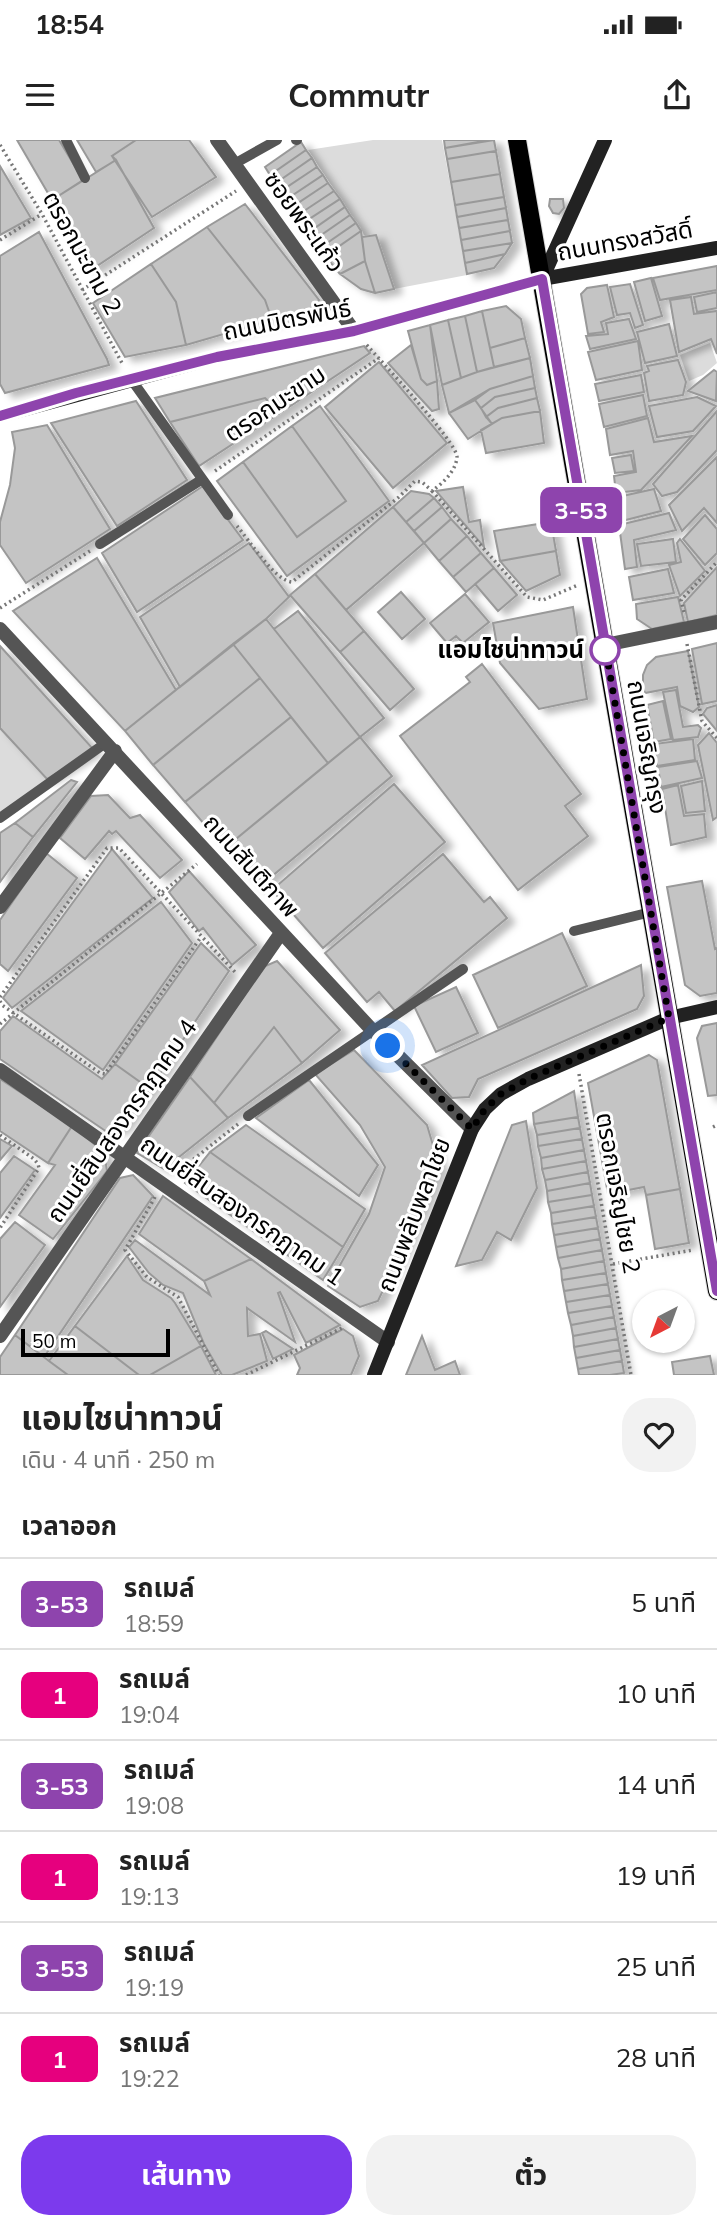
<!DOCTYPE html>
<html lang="th">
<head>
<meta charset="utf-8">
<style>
  :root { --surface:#fff; --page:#f2f2f2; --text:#222; --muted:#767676; --line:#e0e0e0; --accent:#7c3aed }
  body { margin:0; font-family:Mulish,"Noto Sans Thai",sans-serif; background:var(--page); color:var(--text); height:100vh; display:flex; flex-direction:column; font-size:26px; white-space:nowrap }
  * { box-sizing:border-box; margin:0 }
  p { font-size:23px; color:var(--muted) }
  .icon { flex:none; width:38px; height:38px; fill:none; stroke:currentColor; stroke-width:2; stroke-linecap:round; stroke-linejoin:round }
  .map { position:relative; height:1235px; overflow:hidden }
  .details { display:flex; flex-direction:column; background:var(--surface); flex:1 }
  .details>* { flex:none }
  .badge { padding:0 14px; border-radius:10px; font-size:24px; line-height:46px }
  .needle { width:46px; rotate:221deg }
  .controls { position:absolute; left:632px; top:1150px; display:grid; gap:14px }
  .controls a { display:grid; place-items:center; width:63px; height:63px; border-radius:50%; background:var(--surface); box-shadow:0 2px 5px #0004; font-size:35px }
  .scale { position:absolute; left:21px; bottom:18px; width:149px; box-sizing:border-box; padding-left:7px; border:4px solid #000; border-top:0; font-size:19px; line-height:24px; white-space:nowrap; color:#000; -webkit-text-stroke:5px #fff; paint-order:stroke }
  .you { position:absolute; width:35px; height:35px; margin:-18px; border:5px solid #fff; border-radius:50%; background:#1a73e8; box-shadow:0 0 0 10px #1a73e833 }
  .map>.badge { position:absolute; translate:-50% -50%; box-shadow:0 0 0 4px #fff }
  h2 { padding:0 21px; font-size:26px; line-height:63px }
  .round { display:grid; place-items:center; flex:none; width:74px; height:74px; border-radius:28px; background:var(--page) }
  .head { display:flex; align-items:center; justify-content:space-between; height:119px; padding:0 21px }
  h1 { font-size:33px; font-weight:700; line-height:52px }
  .primary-button { display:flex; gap:14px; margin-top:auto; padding:14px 21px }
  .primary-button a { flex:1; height:80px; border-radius:28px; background:var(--accent); color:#fff; font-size:28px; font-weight:700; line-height:80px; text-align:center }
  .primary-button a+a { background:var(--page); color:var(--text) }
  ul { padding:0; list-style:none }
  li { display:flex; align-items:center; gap:21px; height:91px; padding:0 21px; border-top:2px solid var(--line) }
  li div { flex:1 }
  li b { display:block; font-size:26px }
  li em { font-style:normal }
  li .badge { min-width:77px; font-weight:700; text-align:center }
  .status { display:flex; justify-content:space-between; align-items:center; height:49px; padding:0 35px; background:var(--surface); direction:ltr }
  .status svg { height:19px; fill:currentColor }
  header { display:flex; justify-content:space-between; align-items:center; height:91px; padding:0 21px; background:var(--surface); font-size:32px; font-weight:700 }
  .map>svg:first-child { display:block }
  .green { fill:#dcdcdc }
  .building { fill:#c4c4c4; stroke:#999; stroke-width:2; filter:url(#shadow) }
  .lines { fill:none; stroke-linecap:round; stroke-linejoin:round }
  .primary-casing { stroke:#dbdbdb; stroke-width:20 }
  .path { stroke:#777; stroke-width:3.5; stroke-dasharray:2 3.5; stroke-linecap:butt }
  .lane { stroke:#555; stroke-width:10 }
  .street { stroke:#555; stroke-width:14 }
  .secondary { stroke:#222; stroke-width:14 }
  .primary { stroke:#000; stroke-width:18 }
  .line-casing { stroke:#fff; stroke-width:16 }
  .line { stroke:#8e44ad; stroke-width:10 }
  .walk { stroke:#000; stroke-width:7; stroke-dasharray:0 12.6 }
  .stop-dot { fill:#fff; stroke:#8e44ad; stroke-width:3.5 }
  .labels { text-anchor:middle; stroke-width:6; stroke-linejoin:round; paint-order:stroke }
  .street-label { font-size:24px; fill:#000; stroke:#fff }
  .stop-label { font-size:24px; font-weight:bold; fill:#000; stroke:#fff; text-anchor:end }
</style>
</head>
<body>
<div class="status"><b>18:54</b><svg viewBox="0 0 49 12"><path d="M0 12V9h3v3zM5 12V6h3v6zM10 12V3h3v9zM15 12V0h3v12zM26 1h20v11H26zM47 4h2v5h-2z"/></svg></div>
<header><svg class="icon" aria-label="menu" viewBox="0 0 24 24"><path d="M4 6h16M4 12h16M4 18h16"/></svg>Commutr<svg class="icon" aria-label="share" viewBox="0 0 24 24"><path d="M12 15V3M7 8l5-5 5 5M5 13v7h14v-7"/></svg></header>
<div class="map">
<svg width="717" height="1235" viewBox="0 0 717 1235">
  <defs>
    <filter id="shadow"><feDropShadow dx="8" dy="4.5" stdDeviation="3.5" flood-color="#0004"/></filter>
  </defs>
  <rect width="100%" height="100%" fill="#fff"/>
  <path class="green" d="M373,0H442L467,135L394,149L376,95L365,96L308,10Z
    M710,203L717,223L703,235L689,241L680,215Z
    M0,588L47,639L0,674Z"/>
  <path class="building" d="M17,0H59L83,40L52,60Z
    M77,0H136L112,16L116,20L96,32Z
    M136,0H189L216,37L152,77L112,16Z
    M444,0H489L445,8Z
    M494,0L496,11L447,19L445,8Z
    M301,2L306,10L270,35L265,27Z
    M306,10L312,18L276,43L270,35Z
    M496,11L500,34L451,42L447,19Z
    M312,18L317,27L281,51L276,43Z
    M116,20L154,88L91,130L52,60Z
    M0,26L31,78L0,95Z
    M317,27L323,35L287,59L281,51Z
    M500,34L504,57L455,65L451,42Z
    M323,35L328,43L292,67L287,59Z
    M328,43L334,51L298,75L292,67Z
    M334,51L340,59L303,83L298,75Z
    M504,57L506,68L457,77L455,65Z
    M340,59L345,67L309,92L303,83Z
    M550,59H563L564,68L559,74L553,73L549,66Z
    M245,64L319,160L314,173L272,180L265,160L207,87Z
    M345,67L350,75L314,100L309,92Z
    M506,68L508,80L459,88L457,77Z
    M350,75L356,83L320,108L314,100Z
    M508,80L510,91L461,100L459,88Z
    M356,83L361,91L325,116L320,108Z
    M207,87L265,160L272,180L186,205L176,162L151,124Z
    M361,91L365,121L340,134L325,116Z
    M510,91L512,103L463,111L461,100Z
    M39,92L107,219L109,225L5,253L0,244V116Z
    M376,95L394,149L375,153L365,121L362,97Z
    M512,103L505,114L465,123L463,111Z
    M505,114L494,128L467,134L465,123Z
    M365,121L375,153L361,149L340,134Z
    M151,124L176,162L186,205L125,217L93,163Z
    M717,126V150L660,160L653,138Z
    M651,138L662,176L645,181L634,142Z
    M630,144L643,185L635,188L630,173L617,175L610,147Z
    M607,145L614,177L601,182L604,192L588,194L581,154L587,148Z
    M717,152V168L697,172L694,157Z
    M691,157L694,174L717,171V214L711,199L679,212L670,160Z
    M506,166L521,179L525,198L490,208L482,171Z
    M482,171L494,227L477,232L465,176Z
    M465,176L477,232L461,238L448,180Z
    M629,179L636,199L590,209L586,196L608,194L606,183Z
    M448,180L461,238L442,245L430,185Z
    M669,184L677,216L645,223L637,192Z
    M430,185L437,241L427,245L421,239L408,191Z
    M525,198L530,218L494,227L490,208Z
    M638,201L642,230L596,240L588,212Z
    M411,205L421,239L427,245L437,241L439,269L432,271L388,223Z
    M364,206L370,213L280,273L265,258L170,282L155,258Z
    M530,218L533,236L490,249L449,273L442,245L477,232Z
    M678,220L686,242L683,255L649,261L644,233L649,231L647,226Z
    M379,222L447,303L393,348L325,267Z
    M714,230L717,232L716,261L688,251Z
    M641,235L644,252L599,261L595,244Z
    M533,236L535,248L495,257L481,268L475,260L490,249Z
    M535,248L537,258L498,268L486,277L481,268L495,257Z
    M643,255L647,276L604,287L599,264Z
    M697,257L716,266L693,291L657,297L649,266Z
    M265,258L280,273L199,326L170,282Z
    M537,258L540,271L502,278L492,284L486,277L498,268Z
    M475,260L492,284L468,299L449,273Z
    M136,261L187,340L117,386L51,283Z
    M320,266L389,361L287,436L217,341L243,322L297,397L346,361L292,286Z
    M540,271L544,303L486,313L481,290L502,278Z
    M717,271V310L677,352L662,356L653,344Z
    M648,278L654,302L692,296L641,350L616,353L614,336L636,332L633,311L610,315L606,289Z
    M47,285L110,389L26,443L0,405V382L10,345L15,308L12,292Z
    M292,286L346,361L297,397L243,322Z
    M631,315L634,331L615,333L612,318Z
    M717,317V383L704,368L682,391L669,365Z
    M203,346L243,400L137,472L102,413Z
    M463,347L469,382L480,380L484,407L436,351Z
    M654,349L661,371L622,381L618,357Z
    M411,351L429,354L434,358L406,382L393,367Z
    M434,358L442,367L414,391L406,382Z
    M393,367L424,403L346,470L315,434Z
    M442,367L451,379L424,403L414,391Z
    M669,373L676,390L634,400L637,427L625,429L619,385Z
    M705,375L717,389V413L705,425L683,399Z
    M451,379L467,396L439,421L424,403Z
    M551,382L556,411L500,421L494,391Z
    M467,396L481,413L453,437L439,421Z
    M673,399L676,422L641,426L637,404Z
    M680,399L705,431L680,456L669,425L681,422L677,403Z
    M249,403L289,457L266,479L180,547L140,477Z
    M556,411L560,435L526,451L500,421Z
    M481,413L494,428L466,452L453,437Z
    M97,418L176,550L125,591L13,471Z
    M717,427V475L688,482L684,463Z
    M494,428L517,455L498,471L475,444Z
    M668,429L674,453L633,460L629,437Z
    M315,434L364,491L340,512L290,455Z
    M401,452L425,479L402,499L378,472Z
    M465,454L489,482L463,503L456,496L447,503L430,483Z
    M678,457L684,482L652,489L637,479L636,464Z
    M573,467L587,559L539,569L500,523L493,483Z
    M298,471L384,578L360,597L274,489Z
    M266,479L360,597L328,623L233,504Z
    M364,491L414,549L390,570L340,512Z
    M717,503V561L702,564L692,509Z
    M233,504L260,538L153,625L125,591Z
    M0,506L94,610L47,639L0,588Z
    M688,511L699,567L693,572L680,566L677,547L645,553L643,547V535L647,525L656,517Z
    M482,524L581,654L565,666L588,696L518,750L400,596L470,542L466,537Z
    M260,538L291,577L185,662L153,625Z
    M676,550L683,587L698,585L701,588L698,597L673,600L663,552Z
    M663,561L671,599L654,602L647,565Z
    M717,565V591L703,574L707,568Z
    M291,577L328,623L225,708L185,662Z
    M709,593L717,603V677L713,680L698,605Z
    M360,597L392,636L259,747L225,708Z
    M693,599L695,620L657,626L654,604Z
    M697,621L702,638L661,647L658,627Z
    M71,640L77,642L33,697L15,683Z
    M702,641L705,671L686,673L681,646Z
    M394,644L445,702L323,808L272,750Z
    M678,645L684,676L704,674L706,697L671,705L662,649Z
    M108,655L130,678L140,675L182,720L160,738L116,691L112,694L109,691L85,719L60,698L91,656Z
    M15,683L33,697L0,742V693Z
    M112,709L153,758L12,868L3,858Z
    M46,713L77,738L8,831L0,824V780Z
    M443,714L484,762L490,757L507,778L395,871L379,852L367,862L325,813Z
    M189,731L256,805L232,825L203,788L199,791L169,752Z
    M702,741L715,809L717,808V853L700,856L685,845L667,747Z
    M161,762L192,803L103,930L21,871Z
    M562,793L587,846L498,888L473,835Z
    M201,803L229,831L150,949L115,924Z
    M277,821L340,890L302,923L274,887L214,963L190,937L263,827Z
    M641,825L644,856L637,869L478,939L469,957L452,958L422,925Z
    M456,847L478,893L436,912L414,866Z
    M13,876L102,939L115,924L150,949L122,988L107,992L0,919V891Z
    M717,883V955L708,956L697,898L702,886Z
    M274,887L302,923L228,978L214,963Z
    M354,910L427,985L440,1029L378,1161L360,1167L328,1146L369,1074L385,1027L360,985L315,934Z
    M649,915L657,920L680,1049L646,1055L644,1047L608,1054L588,943Z
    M190,937L228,978L164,1029L137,1013Z
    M0,939L72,986L48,1023L0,991Z
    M309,940L378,1025L359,1056L256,978Z
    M574,951L578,977L534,984L533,973Z
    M578,977L580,988L537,995L534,984Z
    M526,981L537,1048L511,1100L497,1092L482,1120L456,1126L512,985Z
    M246,985L365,1069L343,1107L210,1012Z
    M72,986L104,1012L107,1031L53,1099L19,1075L55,1025L48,1023Z
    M580,988L582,999L538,1006L537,995Z
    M0,999L12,1006L0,1020Z
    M582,999L584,1010L541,1018L538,1006Z
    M584,1010L586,1021L542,1029L541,1018Z
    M210,1012L343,1107L323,1140L185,1043Z
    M14,1016L35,1030L0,1078V1033Z
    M586,1021L588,1032L545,1040L542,1029Z
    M588,1032L590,1043L547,1051L545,1040Z
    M133,1035L153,1056L44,1217L15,1195L120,1038Z
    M590,1043L592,1055L548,1062L547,1051Z
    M680,1049L689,1103L655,1109L646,1055Z
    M592,1055L594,1066L551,1073L548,1062Z
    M163,1056L251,1119L204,1141L139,1094Z
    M594,1066L596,1077L552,1084L551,1073Z
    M596,1077L598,1088L554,1095L552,1084Z
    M15,1082L45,1105L0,1167V1099Z
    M598,1088L600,1099L556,1107L554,1095Z
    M600,1099L602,1110L558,1118L556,1107Z
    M135,1100L210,1155L204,1141L251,1119L340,1185L306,1203L280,1152L278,1153L295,1202L247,1168L248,1196L260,1194L267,1221L232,1235H222L204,1204L183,1153L163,1145L149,1133L129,1107Z
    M602,1110L604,1121L561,1129L558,1118Z
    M127,1116L143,1140L171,1158L175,1163L201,1206L150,1235H139L75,1186Z
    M604,1121L606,1133L562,1140L561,1129Z
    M606,1133L608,1144L564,1151L562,1140Z
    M608,1144L610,1155L566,1162L564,1151Z
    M610,1155L612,1166L568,1173L566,1162Z
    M612,1166L614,1177L571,1185L568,1173Z
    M614,1177L616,1188L573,1196L571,1185Z
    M75,1186L139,1235H68L49,1221Z
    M616,1188L618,1199L574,1207L573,1196Z
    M343,1189L353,1196L359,1216L351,1235H297L300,1228L294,1215Z
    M266,1191L293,1209L273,1219L262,1193Z
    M15,1195L49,1221L68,1235H0V1217Z
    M422,1196L435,1230L455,1221L460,1235H406Z
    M618,1199L620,1210L576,1218L574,1207Z
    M201,1206L216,1235H150Z
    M620,1210L622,1221L578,1229L576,1218Z
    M710,1216L714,1235H674L672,1222Z
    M622,1221L624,1233L610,1235H579L578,1229Z"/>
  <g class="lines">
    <g class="primary-casing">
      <path id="primary" d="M517,0L717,1151"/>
    </g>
    <path class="path" d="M0,5L42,74L123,225
      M0,100L42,74
      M82,150L236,51
      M215,331L379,218
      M432,351L527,457L543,460L578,445
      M237,386C249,400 275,441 292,442L399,357L415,341L422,342L432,351C443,343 456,331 457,317C457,302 379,219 365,203
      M0,468L90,411
      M684,472L681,460L717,422
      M687,504L702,581L717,598
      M0,857L107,708H119L235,832
      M0,861L2,865L100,933L105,934L201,797
      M0,884L197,724
      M579,934L631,1235
      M713,987L717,985
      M0,995L34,1019L38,1024L39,1028L0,1088
      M176,1033L238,984
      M155,1057L125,1110L147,1137L178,1157L219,1235
      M613,1124L693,1110
      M246,1235L342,1188"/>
    <path class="lane" d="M66,0L85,38
      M296,0H297
      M234,24L277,0
      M131,239L228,375
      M100,404L201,340
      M0,678L107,602
      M574,791L651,772
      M248,976L463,829"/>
    <path class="street" d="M217,0L354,191
      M0,489L372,890L472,989
      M605,505L717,482
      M0,767L115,611
      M0,930L388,1202
      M0,1196L281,793"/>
    <path class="secondary" d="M542,139L605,0
      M0,276L217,217L354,191L542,139L717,108
      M374,1235L472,989L485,969L501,954L528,939L669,878L717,867"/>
    <use href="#primary" class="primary"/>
  </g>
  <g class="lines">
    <g class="line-casing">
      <path id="line" d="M0,276L76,253L217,217L354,191L542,139L717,1151"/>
    </g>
    <use href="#line" class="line"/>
    <path class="walk" d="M388,906L472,989L485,969L501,954L528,939L669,878L605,505V510"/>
  </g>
  <circle class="stop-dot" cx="605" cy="510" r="14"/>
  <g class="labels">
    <g class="street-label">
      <text transform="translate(304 82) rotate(54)" y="8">ซอยพระแก้ว</text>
      <text transform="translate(625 101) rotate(-10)" y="8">ถนนทรงสวัสดิ์</text>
      <text transform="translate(82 113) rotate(61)" y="8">ตรอกมะขาม 2</text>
      <text transform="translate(287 180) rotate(-11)" y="8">ถนนมิตรพันธ์</text>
      <text transform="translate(275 264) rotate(-34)" y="8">ตรอกมะขาม</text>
      <text transform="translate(647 607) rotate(80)" y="8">ถนนเจริญกรุง</text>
      <text transform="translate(251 726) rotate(48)" y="8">ถนนสันติภาพ</text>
      <text transform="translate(122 981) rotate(-55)" y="8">ถนนยี่สิบสองกรกฎาคม 4</text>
      <text transform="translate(618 1053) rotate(80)" y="8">ตรอกเจริญไชย 2</text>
      <text transform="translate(242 1071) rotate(35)" y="8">ถนนยี่สิบสองกรกฎาคม 1</text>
      <text transform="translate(414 1075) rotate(-69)" y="8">ถนนพลับพลาไชย</text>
    </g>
    <g class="stop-label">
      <text x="584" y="518">แอมไชน่าทาวน์</text>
    </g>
  </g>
</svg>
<div class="controls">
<a><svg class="needle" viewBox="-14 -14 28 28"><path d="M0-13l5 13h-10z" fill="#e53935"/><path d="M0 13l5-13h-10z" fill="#767676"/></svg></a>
</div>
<div class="scale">50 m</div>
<div class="you" style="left:388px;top:906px"></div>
<b class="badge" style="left:581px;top:370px;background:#8e44ad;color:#fff">3-53</b>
</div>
<section class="details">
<div class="head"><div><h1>แอมไชน่าทาวน์</h1><p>เดิน · 4 นาที · 250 m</p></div><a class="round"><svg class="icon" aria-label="heart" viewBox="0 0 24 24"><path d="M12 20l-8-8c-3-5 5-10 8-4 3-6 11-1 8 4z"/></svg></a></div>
<h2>เวลาออก</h2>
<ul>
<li><span class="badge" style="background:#8e44ad;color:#fff">3-53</span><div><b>รถเมล์</b><p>18:59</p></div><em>5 นาที</em></li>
<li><span class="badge" style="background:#e6007e;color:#fff">1</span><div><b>รถเมล์</b><p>19:04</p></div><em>10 นาที</em></li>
<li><span class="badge" style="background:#8e44ad;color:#fff">3-53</span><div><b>รถเมล์</b><p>19:08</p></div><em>14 นาที</em></li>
<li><span class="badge" style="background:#e6007e;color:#fff">1</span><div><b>รถเมล์</b><p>19:13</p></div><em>19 นาที</em></li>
<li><span class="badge" style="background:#8e44ad;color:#fff">3-53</span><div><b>รถเมล์</b><p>19:19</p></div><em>25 นาที</em></li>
<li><span class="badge" style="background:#e6007e;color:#fff">1</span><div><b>รถเมล์</b><p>19:22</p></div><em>28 นาที</em></li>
</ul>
<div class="primary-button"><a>เส้นทาง</a><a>ตั๋ว</a></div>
</section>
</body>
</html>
